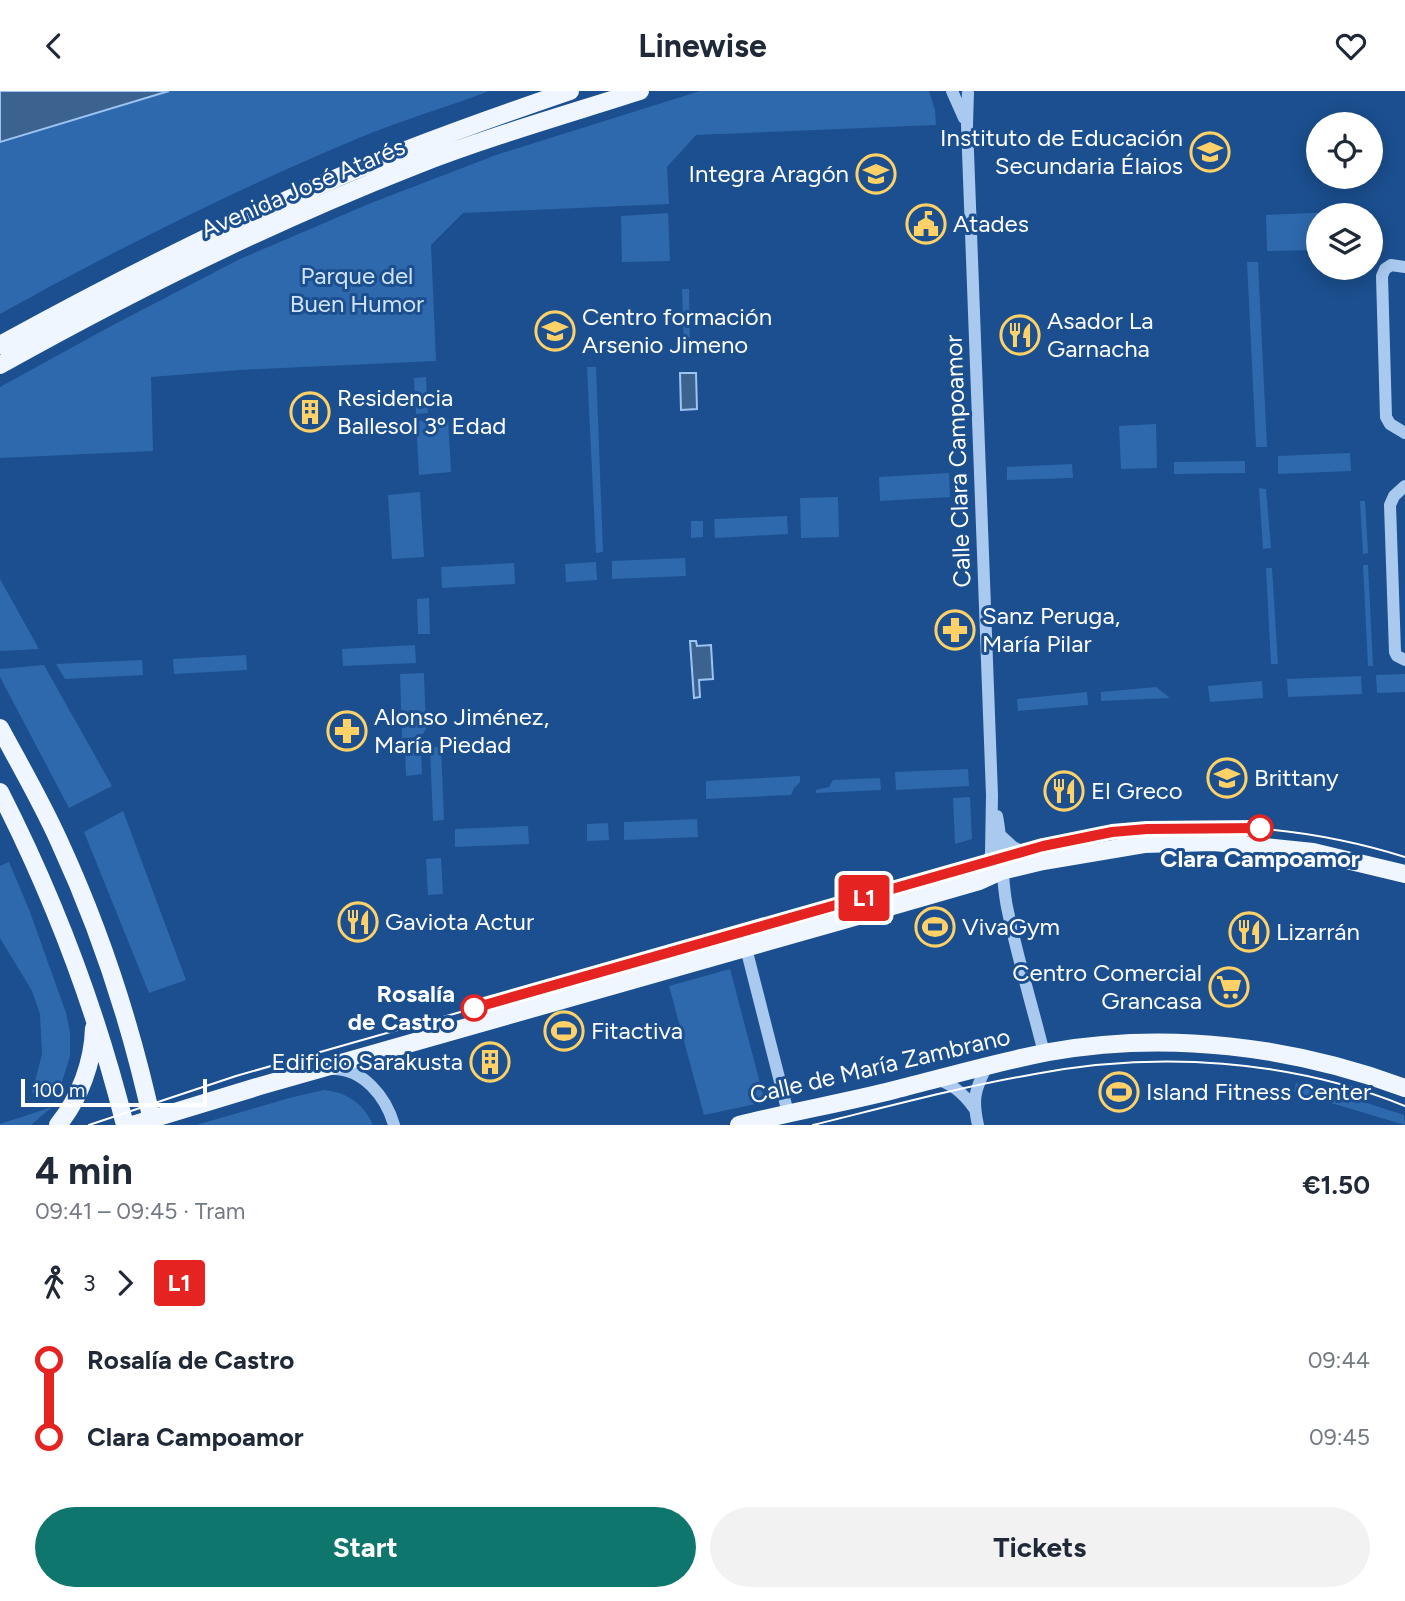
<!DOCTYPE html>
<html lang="en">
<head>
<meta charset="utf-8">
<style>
  :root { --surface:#fff; --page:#f2f2f3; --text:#1f2937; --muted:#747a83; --accent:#0f766e }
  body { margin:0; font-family:Figtree,sans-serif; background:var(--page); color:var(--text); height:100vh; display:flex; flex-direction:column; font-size:26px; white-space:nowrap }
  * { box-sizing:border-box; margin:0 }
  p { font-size:23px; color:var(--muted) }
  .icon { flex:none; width:38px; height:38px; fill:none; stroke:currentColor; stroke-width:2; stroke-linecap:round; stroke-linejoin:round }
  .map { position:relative; height:1034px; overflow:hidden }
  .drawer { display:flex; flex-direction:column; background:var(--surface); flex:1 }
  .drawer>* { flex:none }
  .badge { padding:0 14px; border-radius:5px; font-size:24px; line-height:46px }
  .tools { position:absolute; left:1306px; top:21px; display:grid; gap:14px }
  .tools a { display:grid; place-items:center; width:77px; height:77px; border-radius:50%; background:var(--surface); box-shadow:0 4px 18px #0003; font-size:35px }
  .scale { position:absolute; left:21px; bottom:18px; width:186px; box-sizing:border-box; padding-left:7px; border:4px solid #fff; border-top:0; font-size:19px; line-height:24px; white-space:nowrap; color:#fff; -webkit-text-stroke:5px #1b4f8f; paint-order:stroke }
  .map>.badge { position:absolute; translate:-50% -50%; box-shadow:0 0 0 4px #fff }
  .legs { display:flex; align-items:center; gap:10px; height:77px; padding:0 35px; font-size:23px }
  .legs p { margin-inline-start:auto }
  .head { display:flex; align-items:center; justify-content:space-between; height:119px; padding:0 35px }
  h1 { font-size:38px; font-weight:700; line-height:52px }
  .action { display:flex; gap:14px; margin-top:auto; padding:14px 35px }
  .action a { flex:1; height:80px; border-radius:42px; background:var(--accent); color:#fff; font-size:28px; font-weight:700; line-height:80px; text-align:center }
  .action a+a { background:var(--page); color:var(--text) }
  ul { padding:0 35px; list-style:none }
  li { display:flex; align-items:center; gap:24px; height:77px; font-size:26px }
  li i { display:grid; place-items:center; width:10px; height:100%; margin:0 9px; background:currentColor }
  li i::after { content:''; width:18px; height:18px; margin:-9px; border:5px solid; border-radius:50%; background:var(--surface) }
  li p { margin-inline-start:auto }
  li:first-child i { background:linear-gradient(#0000 50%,currentColor 0) }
  li:last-child i { background:linear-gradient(currentColor 50%,#0000 0) }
  header { display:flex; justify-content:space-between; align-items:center; height:91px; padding:0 35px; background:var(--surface); font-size:32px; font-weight:700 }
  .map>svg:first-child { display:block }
  .green { fill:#2e69ad }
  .water { fill:#3c6290; stroke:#9cc4f0; stroke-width:2 }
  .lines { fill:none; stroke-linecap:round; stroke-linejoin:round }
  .minor { stroke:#a9c9ee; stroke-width:12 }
  .major { stroke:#f0f6ff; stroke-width:18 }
  .tram { stroke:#fff; stroke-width:2 }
  .line-1-casing { stroke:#fff; stroke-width:16 }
  .line-1 { stroke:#e52422; stroke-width:10 }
  .stop-1-dot { fill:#fff; stroke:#e52422; stroke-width:3.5 }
  .labels { text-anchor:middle; stroke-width:6; stroke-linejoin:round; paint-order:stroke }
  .poi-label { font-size:24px; fill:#fff; stroke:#1b4f8f; text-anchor:start }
  .street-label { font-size:24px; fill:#fff; stroke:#1b4f8f }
  .park-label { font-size:24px; fill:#cfe3fa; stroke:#1b4f8f }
  .stop-label { font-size:24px; font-weight:bold; fill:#fff; stroke:#1b4f8f }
</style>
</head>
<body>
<header><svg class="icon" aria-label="back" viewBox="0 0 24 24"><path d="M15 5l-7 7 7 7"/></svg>Linewise<svg class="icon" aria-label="heart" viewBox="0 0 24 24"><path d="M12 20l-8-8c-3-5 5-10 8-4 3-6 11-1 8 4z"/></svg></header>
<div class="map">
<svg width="1405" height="1034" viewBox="0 0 1405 1034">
  <rect width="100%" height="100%" fill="#1b4f8f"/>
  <path class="green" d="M169,0H489C445,17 398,30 354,49C233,100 115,159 0,223V51Z
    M700,0H929L935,19L936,34L696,44L667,76L669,113L463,122L431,154L436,270L239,279L151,286L153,360L0,367V296L113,234L240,168L371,112L496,64Z
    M1337,121V124H1318V159L1267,160L1266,124Z
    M668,122L670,170L622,171L621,125Z
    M1247,171H1258L1267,356H1256Z
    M682,198H689L690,256L684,257Z
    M587,276H596L603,461L596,462Z
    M426,286L428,322L416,323L414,287Z
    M448,327L451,381L419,384L416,330Z
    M1156,333L1157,377L1121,378L1119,335Z
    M1350,362L1351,380L1278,383V365Z
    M1245,370V382L1174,383V371Z
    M1072,373L1073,387L1007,389V376Z
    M949,382L950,406L880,410L879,386Z
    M1259,397L1266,398L1271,457L1263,458Z
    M420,401L424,466L392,468L388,404Z
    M838,406L839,446L801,447L800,407Z
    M1360,410H1365L1368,462L1363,463Z
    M787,425L788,443L715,447L714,428Z
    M691,430H703V446L691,447Z
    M685,467L686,485L612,488V470Z
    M596,471L597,489L566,491L565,473Z
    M514,472L515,493L442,497L441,476Z
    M1363,474H1368L1373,575H1368Z
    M1266,477H1272L1278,573H1271Z
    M0,488L39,558L0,560Z
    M429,507L430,543H418L417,508Z
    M415,554L416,572L343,575L342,558Z
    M246,564L247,579L174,583L173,568Z
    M142,569L143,584L65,588L56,573Z
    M44,574L112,695L69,717L0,586V578Z
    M424,582L426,638L421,646L402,647L400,583Z
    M1405,583V601L1377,602L1376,584Z
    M1361,585L1362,603L1288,606L1287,588Z
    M1262,590L1263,607L1210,611L1208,595Z
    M1156,596L1170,607L1101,610V601Z
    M1087,601L1088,614L1018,620L1017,608Z
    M430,656H441L444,729L433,730Z
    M421,657L422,683L406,685L405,658Z
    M968,678L969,695L896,699L895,681Z
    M800,685V691L794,697L791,704L706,708V690Z
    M880,687L881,699L816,702V699L829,696L833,689Z
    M970,706L972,748L955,753L953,707Z
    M123,720L186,889L149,902L84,741Z
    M697,728L698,746L624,749V731Z
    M608,732L609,749L587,750V733Z
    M528,735L529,753L455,756V738Z
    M441,767L443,803L428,804L426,768Z
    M9,771L30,821L66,922L70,941V965L61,994L53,999L32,1002L42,963L40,923L32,900L0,847V775Z
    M730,878L765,1011L704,1024L669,895Z
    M1296,992L1342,1004L1404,1024L1405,1034L1294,1001Z
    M324,999C347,1001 364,1013 373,1034H196L293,1006Z
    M52,1016L31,1034H0V1033Z"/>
  <path class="water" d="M0,0H169L0,51Z
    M680,282H696L697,318L681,319Z
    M690,550H696L697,555L711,554L713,588L699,589L700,606L694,607Z"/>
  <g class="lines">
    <path class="minor" d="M952,0L964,27
      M968,0L967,34L992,704L991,762L989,771L979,790
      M1405,176L1391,174L1385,178L1382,185L1386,326L1390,333L1405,342
      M1405,395L1394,405L1390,414L1395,561L1397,565L1405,569
      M997,725C1003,755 1001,786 1007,816C1017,865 1032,914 1044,962
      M1001,745L1013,756L1042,770
      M746,857L788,1022
      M332,978C363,977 386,1006 394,1034
      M935,988C952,992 964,1003 974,1017
      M978,1034C972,1008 975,998 987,975"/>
    <path class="major" d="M0,254C104,197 209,143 318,95C400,59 485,29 570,0
      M0,274C134,199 271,131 414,75C488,46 565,24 640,0
      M0,637C20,674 42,712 59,750C101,841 132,937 153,1034
      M0,701C54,807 96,918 125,1034
      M58,1034C80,1007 93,971 94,937
      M132,1034L260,995L847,828L979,790L1001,780L1043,770L1144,753L1214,751L1313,761L1405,783
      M739,1034C790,1021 843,1012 894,999C946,986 997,971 1049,961C1168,940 1292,955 1405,997"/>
    <path class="tram" d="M89,1034L236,985L1043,755C1066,750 1089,745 1112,742C1207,727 1313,737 1405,766
      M813,1034C886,1016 960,996 1035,983C1157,960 1290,968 1405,1015"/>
  </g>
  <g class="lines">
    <g class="line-1-casing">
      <path id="line-1" d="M474,917L1043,755L1112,741L1147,738L1260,737"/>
    </g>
    <use href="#line-1" class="line-1"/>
  </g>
  <defs>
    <g id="school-ring" transform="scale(2.0125)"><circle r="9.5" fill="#1b4f8f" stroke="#ffd166" stroke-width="1.5"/><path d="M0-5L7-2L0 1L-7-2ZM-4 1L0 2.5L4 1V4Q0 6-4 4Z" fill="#ffd166"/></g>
    <g id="civic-ring" transform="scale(2.0125)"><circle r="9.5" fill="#1b4f8f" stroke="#ffd166" stroke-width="1.5"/><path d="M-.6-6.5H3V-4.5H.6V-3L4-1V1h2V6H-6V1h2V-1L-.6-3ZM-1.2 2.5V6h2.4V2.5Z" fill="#ffd166"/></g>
    <g id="university-ring" transform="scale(2.0125)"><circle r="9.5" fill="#1b4f8f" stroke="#ffd166" stroke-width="1.5"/><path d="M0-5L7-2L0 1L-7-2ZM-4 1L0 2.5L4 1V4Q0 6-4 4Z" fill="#ffd166"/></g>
    <g id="restaurant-ring" transform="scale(2.0125)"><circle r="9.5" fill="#1b4f8f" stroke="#ffd166" stroke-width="1.5"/><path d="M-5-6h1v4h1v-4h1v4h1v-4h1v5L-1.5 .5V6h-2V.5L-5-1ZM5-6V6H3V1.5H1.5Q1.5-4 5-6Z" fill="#ffd166"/></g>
    <g id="building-ring" transform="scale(2.0125)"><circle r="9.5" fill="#1b4f8f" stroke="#ffd166" stroke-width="1.5"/><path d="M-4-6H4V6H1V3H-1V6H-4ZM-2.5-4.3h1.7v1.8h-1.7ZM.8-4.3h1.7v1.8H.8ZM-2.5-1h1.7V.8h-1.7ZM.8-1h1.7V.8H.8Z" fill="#ffd166"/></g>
    <g id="pharmacy-ring" transform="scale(2.0125)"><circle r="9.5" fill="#1b4f8f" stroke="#ffd166" stroke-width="1.5"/><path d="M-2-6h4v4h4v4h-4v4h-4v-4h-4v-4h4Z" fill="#ffd166"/></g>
    <g id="stadium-ring" transform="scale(2.0125)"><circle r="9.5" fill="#1b4f8f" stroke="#ffd166" stroke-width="1.5"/><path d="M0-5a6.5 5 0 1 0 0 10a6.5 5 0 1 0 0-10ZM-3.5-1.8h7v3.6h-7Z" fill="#ffd166"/></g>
    <g id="supermarket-ring" transform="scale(2.0125)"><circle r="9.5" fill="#1b4f8f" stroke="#ffd166" stroke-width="1.5"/><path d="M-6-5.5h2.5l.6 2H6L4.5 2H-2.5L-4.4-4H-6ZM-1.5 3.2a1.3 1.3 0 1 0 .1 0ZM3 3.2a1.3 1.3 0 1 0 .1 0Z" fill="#ffd166"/></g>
  </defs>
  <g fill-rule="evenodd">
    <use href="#school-ring" x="1210" y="61"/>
    <use href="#school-ring" x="876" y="83"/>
    <use href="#civic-ring" x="926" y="133"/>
    <use href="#university-ring" x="555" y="240"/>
    <use href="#restaurant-ring" x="1020" y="244"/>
    <use href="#building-ring" x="310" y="321"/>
    <use href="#pharmacy-ring" x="955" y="539"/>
    <use href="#pharmacy-ring" x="347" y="640"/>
    <use href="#school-ring" x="1227" y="687"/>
    <use href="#restaurant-ring" x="1064" y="700"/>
    <use href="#restaurant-ring" x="358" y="831"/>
    <use href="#stadium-ring" x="935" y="836"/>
    <use href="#restaurant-ring" x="1249" y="841"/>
    <use href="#supermarket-ring" x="1229" y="896"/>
    <use href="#stadium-ring" x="564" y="940"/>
    <use href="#building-ring" x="490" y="971"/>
    <use href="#stadium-ring" x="1119" y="1001"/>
  </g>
  <g class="stop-1-dot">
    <circle cx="1260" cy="737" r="12"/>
    <circle cx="474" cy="917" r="12"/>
  </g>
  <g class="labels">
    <g class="poi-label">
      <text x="1183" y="55" text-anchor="end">Instituto de Educación<tspan x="1183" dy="28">Secundaria Élaios</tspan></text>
      <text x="849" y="91" text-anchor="end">Integra Aragón</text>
      <text x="953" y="141">Atades</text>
      <text x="582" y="234">Centro formación<tspan x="582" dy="28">Arsenio Jimeno</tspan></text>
      <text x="1047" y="238">Asador La<tspan x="1047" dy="28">Garnacha</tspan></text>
      <text x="337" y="315">Residencia<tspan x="337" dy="28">Ballesol 3º Edad</tspan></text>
      <text x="982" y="533">Sanz Peruga,<tspan x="982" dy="28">María Pilar</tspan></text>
      <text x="374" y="634">Alonso Jiménez,<tspan x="374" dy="28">María Piedad</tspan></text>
      <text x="1254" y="695">Brittany</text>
      <text x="1091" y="708">El Greco</text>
      <text x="385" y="839">Gaviota Actur</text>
      <text x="962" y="844">VivaGym</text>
      <text x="1276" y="849">Lizarrán</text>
      <text x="1202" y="890" text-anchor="end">Centro Comercial<tspan x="1202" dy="28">Grancasa</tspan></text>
      <text x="591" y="948">Fitactiva</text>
      <text x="463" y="979" text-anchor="end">Edificio Sarakusta</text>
      <text x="1146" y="1009">Island Fitness Center</text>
    </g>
    <g class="street-label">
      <text transform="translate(303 97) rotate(-23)" y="8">Avenida José Atarés</text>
      <text transform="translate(958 370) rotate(-92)" y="8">Calle Clara Campoamor</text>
      <text transform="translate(880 975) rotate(-13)" y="8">Calle de María Zambrano</text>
    </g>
    <g class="park-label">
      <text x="357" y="193">Parque del<tspan x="357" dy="28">Buen Humor</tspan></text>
    </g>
    <g class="stop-label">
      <text x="1260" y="776">Clara Campoamor</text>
      <text x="455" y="911" text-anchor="end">Rosalía<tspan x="455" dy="28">de Castro</tspan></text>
    </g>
  </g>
</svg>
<div class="tools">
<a><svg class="icon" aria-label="locate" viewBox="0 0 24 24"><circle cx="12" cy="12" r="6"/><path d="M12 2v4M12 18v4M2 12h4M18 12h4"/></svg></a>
<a><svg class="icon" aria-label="layers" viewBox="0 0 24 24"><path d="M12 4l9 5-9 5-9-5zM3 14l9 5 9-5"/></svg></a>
</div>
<div class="scale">100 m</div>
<b class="badge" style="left:864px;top:807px;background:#e52422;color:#fff">L1</b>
</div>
<section class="drawer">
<div class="head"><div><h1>4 min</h1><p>09:41 – 09:45 · Tram</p></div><b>€1.50</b></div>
<div class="legs"><svg class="icon" aria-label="walk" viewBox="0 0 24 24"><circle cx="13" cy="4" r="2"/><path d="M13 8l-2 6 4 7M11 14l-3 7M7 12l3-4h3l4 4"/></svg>3<svg class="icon" aria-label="forward" viewBox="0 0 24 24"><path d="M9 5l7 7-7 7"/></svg><b class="badge" style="background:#e52422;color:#fff">L1</b></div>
<ul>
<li><i style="color:#e52422"></i><b>Rosalía de Castro</b><p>09:44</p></li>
<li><i style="color:#e52422"></i><b>Clara Campoamor</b><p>09:45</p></li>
</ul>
<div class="action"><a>Start</a><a>Tickets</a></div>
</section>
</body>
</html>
